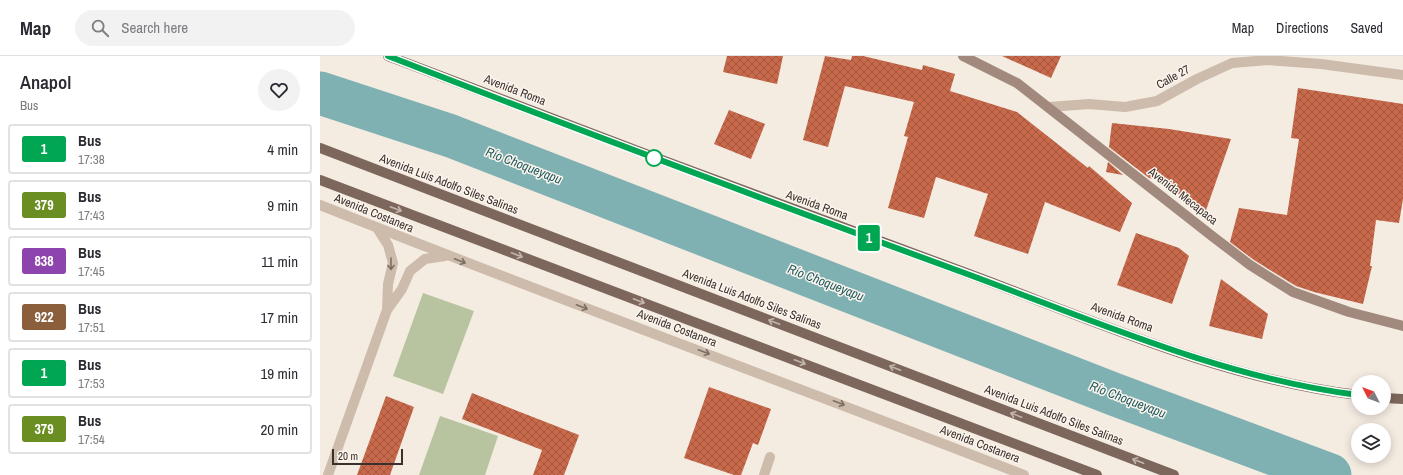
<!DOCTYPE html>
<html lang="en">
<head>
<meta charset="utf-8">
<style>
  :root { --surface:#fff; --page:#f2f2f3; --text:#2b2b33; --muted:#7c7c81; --line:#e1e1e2 }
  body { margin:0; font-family:"Archivo Narrow",sans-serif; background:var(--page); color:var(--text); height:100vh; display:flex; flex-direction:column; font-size:15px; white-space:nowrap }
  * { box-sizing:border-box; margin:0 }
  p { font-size:13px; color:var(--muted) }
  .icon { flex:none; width:22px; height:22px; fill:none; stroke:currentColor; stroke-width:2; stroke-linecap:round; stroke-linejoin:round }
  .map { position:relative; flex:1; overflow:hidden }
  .panel { display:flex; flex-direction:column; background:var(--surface); width:320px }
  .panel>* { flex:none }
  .badge { padding:0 8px; border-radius:3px; font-size:14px; line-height:26px }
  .needle { width:26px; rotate:312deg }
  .tools { position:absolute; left:1031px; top:319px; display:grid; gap:8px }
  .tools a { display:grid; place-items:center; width:40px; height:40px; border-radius:50%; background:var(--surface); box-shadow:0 2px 10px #0003; font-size:20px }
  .scale { position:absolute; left:12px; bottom:10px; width:71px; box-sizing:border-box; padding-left:4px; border:2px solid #3b302b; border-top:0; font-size:11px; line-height:14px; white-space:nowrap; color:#3b302b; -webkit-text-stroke:3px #fbf5ee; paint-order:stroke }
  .map>.badge { position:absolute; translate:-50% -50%; box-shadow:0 0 0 2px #fff }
  .round { display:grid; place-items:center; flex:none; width:42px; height:42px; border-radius:21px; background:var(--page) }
  .overview { display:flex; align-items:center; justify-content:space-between; height:68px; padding:0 20px }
  h1 { font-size:19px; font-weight:600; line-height:30px }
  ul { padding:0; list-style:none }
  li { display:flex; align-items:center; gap:12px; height:50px; margin:0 8px 6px; padding:0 12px; border:2px solid var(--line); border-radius:4px }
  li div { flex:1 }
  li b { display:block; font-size:15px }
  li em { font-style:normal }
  li .badge { min-width:44px; font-weight:700; text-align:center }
  header { display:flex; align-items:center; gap:24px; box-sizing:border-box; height:56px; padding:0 20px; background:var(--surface); border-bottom:1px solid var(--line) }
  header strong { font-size:19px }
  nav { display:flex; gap:22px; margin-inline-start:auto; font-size:14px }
  .search { width:280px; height:36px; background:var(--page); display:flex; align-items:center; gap:10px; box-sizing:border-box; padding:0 14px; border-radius:22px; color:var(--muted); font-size:15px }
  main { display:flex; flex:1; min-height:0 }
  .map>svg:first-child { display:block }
  .green { fill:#b8c4a0 }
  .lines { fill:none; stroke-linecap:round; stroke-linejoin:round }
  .river { stroke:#7fb0b2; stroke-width:43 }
  .building { fill:url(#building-cross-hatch) }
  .street { stroke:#cdbbac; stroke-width:10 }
  .secondary { stroke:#a18a7d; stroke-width:10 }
  .primary { stroke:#7d675c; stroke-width:10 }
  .oneway { stroke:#c2b5ac }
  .oneway2 { stroke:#7d6f65 }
  .line-casing { stroke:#fff; stroke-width:9 }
  .line { stroke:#00a651; stroke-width:6 }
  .stop-dot { fill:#fff; stroke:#00a651; stroke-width:2 }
  .labels { text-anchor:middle; stroke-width:3; stroke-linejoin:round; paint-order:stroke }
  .street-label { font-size:12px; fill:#3b302b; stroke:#fbf5ee }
  .water-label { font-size:13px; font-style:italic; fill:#1f5a5e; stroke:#fbf5ee }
</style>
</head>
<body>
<header>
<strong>Map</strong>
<div class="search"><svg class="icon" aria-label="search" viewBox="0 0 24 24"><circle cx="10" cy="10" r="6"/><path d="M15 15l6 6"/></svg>Search here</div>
<nav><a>Map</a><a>Directions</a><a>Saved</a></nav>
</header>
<main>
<section class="panel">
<div class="overview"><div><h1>Anapol</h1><p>Bus</p></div><a class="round"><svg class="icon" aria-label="heart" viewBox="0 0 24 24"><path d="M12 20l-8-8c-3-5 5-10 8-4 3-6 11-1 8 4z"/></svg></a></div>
<ul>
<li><span class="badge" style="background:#00a651;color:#fff">1</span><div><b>Bus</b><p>17:38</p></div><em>4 min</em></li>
<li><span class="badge" style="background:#6b8e23;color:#fff">379</span><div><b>Bus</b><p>17:43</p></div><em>9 min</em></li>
<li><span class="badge" style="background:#8e44ad;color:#fff">838</span><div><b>Bus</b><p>17:45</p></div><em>11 min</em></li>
<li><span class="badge" style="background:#8b5e3c;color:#fff">922</span><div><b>Bus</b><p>17:51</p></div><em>17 min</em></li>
<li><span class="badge" style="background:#00a651;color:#fff">1</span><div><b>Bus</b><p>17:53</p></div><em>19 min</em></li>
<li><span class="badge" style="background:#6b8e23;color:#fff">379</span><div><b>Bus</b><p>17:54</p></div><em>20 min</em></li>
</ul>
</section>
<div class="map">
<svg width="1083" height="419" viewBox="0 0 1083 419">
  <defs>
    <pattern id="building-cross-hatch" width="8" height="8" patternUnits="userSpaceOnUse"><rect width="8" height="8" fill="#c8694b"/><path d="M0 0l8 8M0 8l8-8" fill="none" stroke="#a4573f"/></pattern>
  </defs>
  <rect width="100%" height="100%" fill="#f4ebe1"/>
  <path class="green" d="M103,237L154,255L123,338L73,320Z
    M120,360L178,380L165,419H99Z"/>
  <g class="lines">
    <path class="river" d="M0,37L131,80L796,339L1010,419"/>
  </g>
  <path class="building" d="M407,0H463L457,28L403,16Z
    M505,0L531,4L532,0H543L602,14L603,9L635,18L630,35L697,56L768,112L769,110L812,147L800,176L725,146L708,198L654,180L668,138L616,121L604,162L568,152L588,81L584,80L594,46L525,30L508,91L483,84Z
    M682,0H741L731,22Z
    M978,32L1083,48V143L1079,167L1056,164L1050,210H1052L1043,248L994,236L976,230L934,204L910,186L919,152L967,159L979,83L971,82Z
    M409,54L445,68L431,103L394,88Z
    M792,67L849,73L911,83L885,157L839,124L829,122L789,91Z
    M788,106L803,119L786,116Z
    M816,177L859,192L869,200L852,248L797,229Z
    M901,223L948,258L942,283L889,270Z
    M389,331L451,353L438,389L433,387L421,419H414L364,402Z
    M152,337L259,379L244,419H213L222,394L142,363Z
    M66,340L94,351L70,419H37Z"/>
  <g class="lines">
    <path class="street" d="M729,51L769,48L805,51L837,45L877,23L912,7L948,4L1001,8L1083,19
      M0,149C234,242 470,328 704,419
      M57,172L68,189L73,207L68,228L67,254
      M8,419L67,254L82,233L90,215L105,203L125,200
      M444,419L450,401"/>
    <path class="secondary" d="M643,0L697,27L892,180L930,209L973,236L1029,256L1083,270"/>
    <path class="primary" d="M68,0C261,74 455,147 649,218C775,265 903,323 1038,339
      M0,92L854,419
      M0,124L777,419
      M1064,342L1083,343"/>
  </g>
  <defs><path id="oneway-shaft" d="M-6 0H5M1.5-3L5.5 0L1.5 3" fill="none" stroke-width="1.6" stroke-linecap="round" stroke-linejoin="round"/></defs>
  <g class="oneway">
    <use href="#oneway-shaft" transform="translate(76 153) rotate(21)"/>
    <use href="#oneway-shaft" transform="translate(197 199) rotate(21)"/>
    <use href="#oneway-shaft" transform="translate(319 245) rotate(21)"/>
    <use href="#oneway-shaft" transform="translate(454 266) rotate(-159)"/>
    <use href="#oneway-shaft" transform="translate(480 306) rotate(21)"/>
    <use href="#oneway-shaft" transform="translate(575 312) rotate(-159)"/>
    <use href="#oneway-shaft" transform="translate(696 359) rotate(-159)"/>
    <use href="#oneway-shaft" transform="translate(818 405) rotate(-159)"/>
  </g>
  <g class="oneway2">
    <use href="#oneway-shaft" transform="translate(140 205) rotate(21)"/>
    <use href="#oneway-shaft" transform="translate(71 208) rotate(90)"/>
    <use href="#oneway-shaft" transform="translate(262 251) rotate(21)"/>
    <use href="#oneway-shaft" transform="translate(384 296) rotate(21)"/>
    <use href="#oneway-shaft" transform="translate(519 347) rotate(21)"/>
  </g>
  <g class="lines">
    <g class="line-casing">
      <path id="line" d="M68,0C258,74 448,145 639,215C768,262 901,322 1038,339"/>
    </g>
    <use href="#line" class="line"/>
  </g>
  <circle class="stop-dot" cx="334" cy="102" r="8"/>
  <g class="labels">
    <g class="street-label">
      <text transform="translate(853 21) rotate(-29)" y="4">Calle 27</text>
      <text transform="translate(195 34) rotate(21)" y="4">Avenida Roma</text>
      <text transform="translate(129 128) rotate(21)" y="4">Avenida Luis Adolfo Siles Salinas</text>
      <text transform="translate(863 140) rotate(38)" y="4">Avenida Mecapaca</text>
      <text transform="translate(497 149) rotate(20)" y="4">Avenida Roma</text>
      <text transform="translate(54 157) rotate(22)" y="4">Avenida Costanera</text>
      <text transform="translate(432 243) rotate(21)" y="4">Avenida Luis Adolfo Siles Salinas</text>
      <text transform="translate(802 261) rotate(20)" y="4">Avenida Roma</text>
      <text transform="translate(357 272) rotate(21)" y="4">Avenida Costanera</text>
      <text transform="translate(734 359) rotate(21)" y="4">Avenida Luis Adolfo Siles Salinas</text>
      <text transform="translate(660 388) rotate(21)" y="4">Avenida Costanera</text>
    </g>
    <g class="water-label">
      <text transform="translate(204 109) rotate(21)" y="5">Río Choqueyapu</text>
      <text transform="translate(506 226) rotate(21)" y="5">Río Choqueyapu</text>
      <text transform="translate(808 343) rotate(21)" y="5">Río Choqueyapu</text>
    </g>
  </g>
</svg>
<div class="tools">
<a><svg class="needle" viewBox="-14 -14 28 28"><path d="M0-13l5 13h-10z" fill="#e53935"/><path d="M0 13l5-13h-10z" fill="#7c7c81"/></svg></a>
<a><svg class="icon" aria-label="layers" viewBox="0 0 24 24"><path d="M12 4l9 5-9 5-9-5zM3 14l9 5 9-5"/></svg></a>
</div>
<div class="scale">20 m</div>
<b class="badge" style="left:549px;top:182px;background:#00a651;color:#fff">1</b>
</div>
</main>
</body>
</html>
